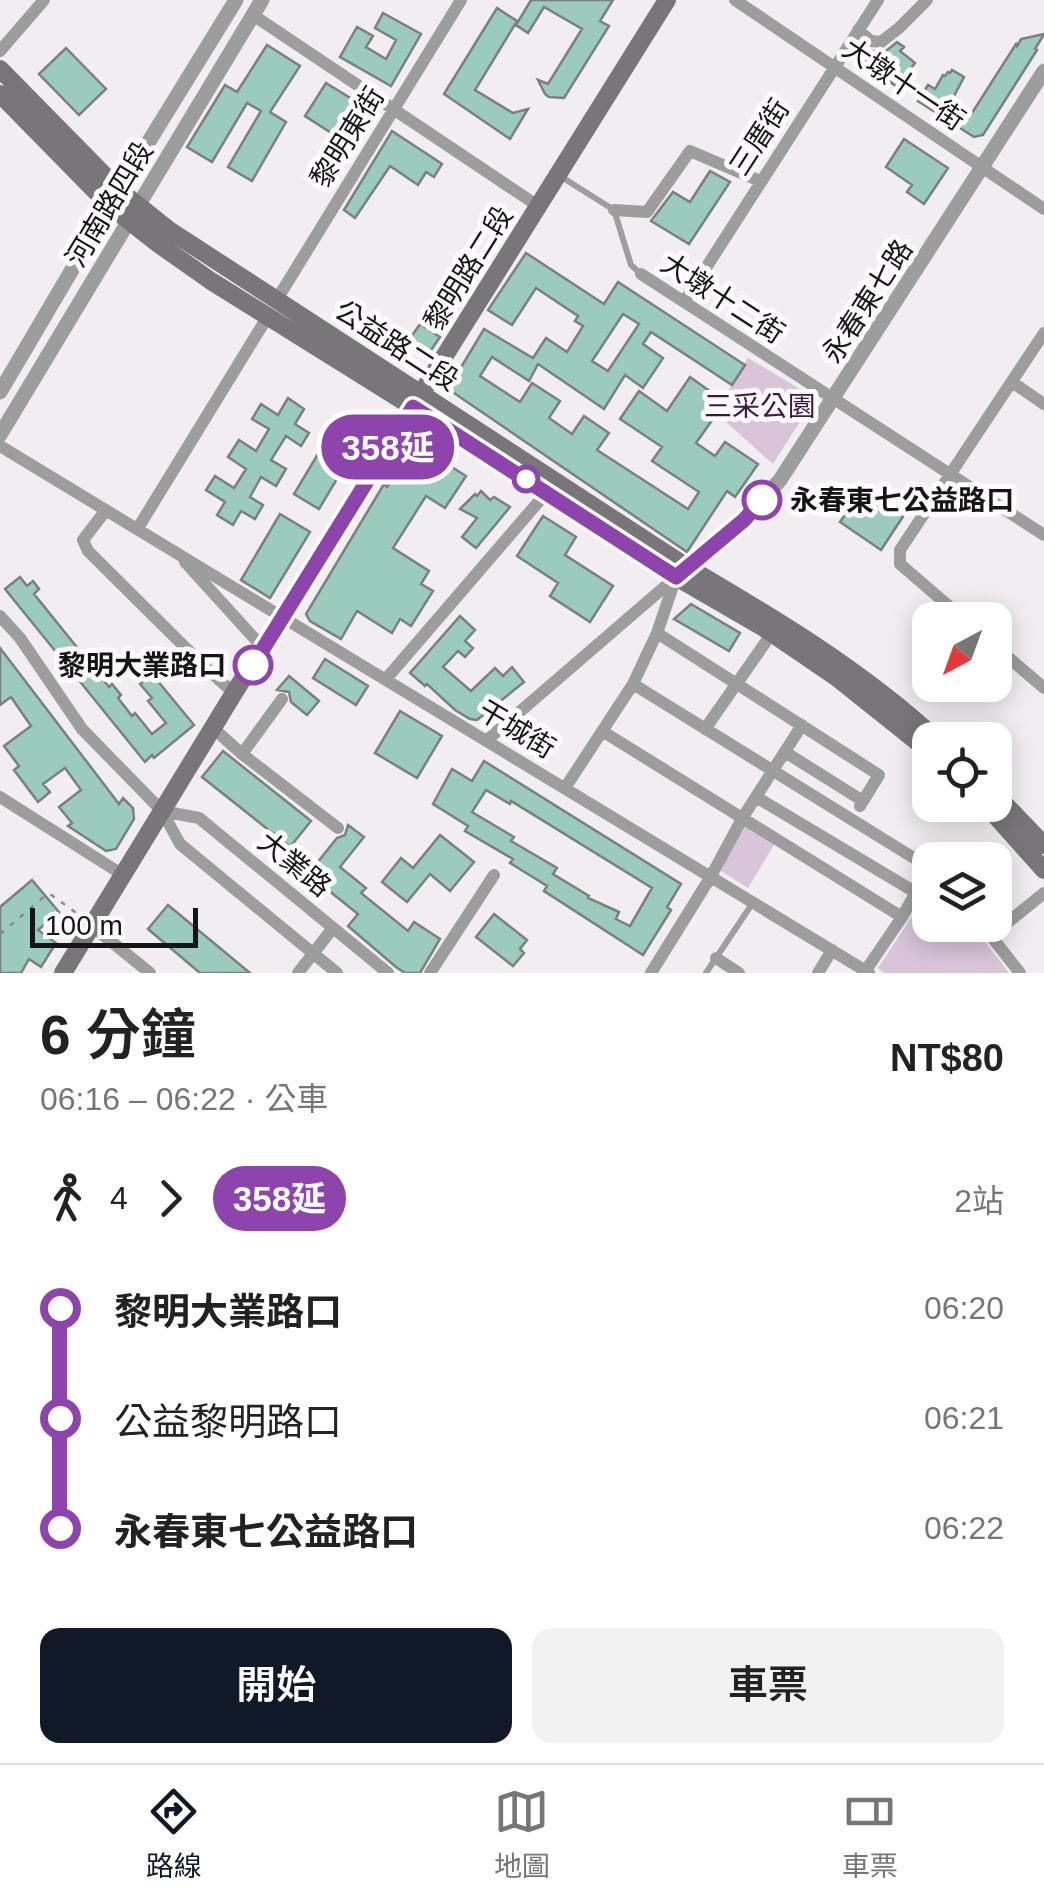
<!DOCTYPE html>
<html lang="zh-TW">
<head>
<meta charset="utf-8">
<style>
  :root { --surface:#fff; --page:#f2f2f2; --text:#222; --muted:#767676; --line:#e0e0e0; --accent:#111827 }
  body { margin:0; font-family:Helvetica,"Noto Sans TC",sans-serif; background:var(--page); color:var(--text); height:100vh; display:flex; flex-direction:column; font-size:38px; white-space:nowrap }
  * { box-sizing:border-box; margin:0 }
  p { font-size:32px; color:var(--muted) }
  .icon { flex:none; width:55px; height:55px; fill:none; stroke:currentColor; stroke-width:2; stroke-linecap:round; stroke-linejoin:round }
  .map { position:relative; height:973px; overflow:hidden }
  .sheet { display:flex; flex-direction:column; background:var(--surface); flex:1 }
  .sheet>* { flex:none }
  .badge { padding:0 20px; border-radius:32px; font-size:35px; line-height:65px }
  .needle { width:65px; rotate:221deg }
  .fabs { position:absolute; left:912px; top:602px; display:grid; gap:20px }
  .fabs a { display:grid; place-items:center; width:100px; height:100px; border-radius:20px; background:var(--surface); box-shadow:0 5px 25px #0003; font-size:50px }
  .scale { position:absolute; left:30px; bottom:25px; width:168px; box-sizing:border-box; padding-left:10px; border:5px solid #161516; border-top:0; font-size:28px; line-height:35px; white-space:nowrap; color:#161516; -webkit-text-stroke:8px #fefafe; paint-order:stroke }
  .map>.badge { position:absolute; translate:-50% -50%; box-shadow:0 0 0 5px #fff }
  .legs { display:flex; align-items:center; gap:15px; height:110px; padding:0 40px; font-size:32px }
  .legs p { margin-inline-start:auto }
  .head { display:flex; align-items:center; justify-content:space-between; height:170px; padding:0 40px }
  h1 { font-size:55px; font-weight:600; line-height:75px }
  .cta { display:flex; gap:20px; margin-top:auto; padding:20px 40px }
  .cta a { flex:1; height:115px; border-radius:20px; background:var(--accent); color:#fff; font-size:40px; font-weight:600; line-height:115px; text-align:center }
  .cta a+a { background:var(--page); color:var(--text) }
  ul { padding:0 40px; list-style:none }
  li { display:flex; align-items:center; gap:35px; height:110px; font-size:38px }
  li i { display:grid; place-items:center; width:15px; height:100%; margin:0 12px; background:currentColor }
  li i::after { content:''; width:25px; height:25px; margin:-12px; border:8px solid; border-radius:50%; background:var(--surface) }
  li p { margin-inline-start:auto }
  li:first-child i { background:linear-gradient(#0000 50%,currentColor 0) }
  li:last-child i { background:linear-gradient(currentColor 50%,#0000 0) }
  .dock { display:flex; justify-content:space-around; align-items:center; height:140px; border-top:2px solid var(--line); background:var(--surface); font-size:28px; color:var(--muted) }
  .dock a { display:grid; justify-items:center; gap:5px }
  .dock .selected { color:var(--accent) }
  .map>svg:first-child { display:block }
  .green { fill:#d9c4d9 }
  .building { fill:#9acbbd; stroke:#7b807f; stroke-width:2.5; fill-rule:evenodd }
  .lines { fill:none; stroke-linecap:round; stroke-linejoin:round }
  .path { stroke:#8b888b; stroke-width:2.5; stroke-dasharray:5 8; stroke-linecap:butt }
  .service { stroke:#9e9d9e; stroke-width:6 }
  .minor { stroke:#9e9d9e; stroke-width:12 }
  .tertiary { stroke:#9e9d9e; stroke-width:15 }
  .secondary { stroke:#787678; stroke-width:18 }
  .line-1-casing { stroke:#fff; stroke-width:22 }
  .line-1 { stroke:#8e44ad; stroke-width:15 }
  .stop-1-dot { fill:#fff; stroke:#8e44ad; stroke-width:5 }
  .labels { text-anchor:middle; stroke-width:10; stroke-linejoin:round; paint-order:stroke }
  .street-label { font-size:28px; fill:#161516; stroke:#fefafe }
  .park-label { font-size:28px; fill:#3d1840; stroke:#fefafe }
  .stop-label { font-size:28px; font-weight:bold; fill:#161516; stroke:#fefafe; text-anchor:start }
</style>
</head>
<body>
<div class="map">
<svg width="1044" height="973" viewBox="0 0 1044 973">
  <rect width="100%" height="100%" fill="#f1edf1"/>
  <path class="green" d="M748,358L815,398L773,464L715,412Z
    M743,824L775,843L748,888L718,869Z
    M922,901L930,906V925H959L986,943L1009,973H885L878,968Z"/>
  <path class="building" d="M531,0H613L600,21L609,26L564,98L549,97L545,94L538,80L548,84L582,29L544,7L528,33L516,25Z
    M497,8L517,21L475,90L513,113L528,109L510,139L444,94Z
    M383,13L421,34L391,86L340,57L357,27L373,36L366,47L386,59L396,40L375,28Z
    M1044,34L1035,49L1037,50L983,135L974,137L918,101L928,85L935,89L943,75L945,76L948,72L950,73L952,70L964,77L952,100L972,113L1016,44L1017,46L1021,39Z
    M897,42L904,47L900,51L915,63L897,87L864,63L872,51H886Z
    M267,45L300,66L270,112L286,122L252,181L228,167L261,111L247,103L212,162L187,147L225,85L237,92Z
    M66,48L106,89L79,115L39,74Z
    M326,83L368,109L347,143L305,116Z
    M392,131L442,164L434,177L426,172L418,185L390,166L355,218L344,210Z
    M904,139L948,168L924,204L907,192L912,185L886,167Z
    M710,171L730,182L689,244L651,221L673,192L690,202Z
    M526,253L604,304L618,282L745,365L732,385L651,332L643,344L663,358L643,388L625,375L604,409L538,364L529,381L492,357L480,376L520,402L532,383L560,401L549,418L572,434L584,416L609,433L597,450L688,509L699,492L652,461L662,447L620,419L639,391L667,411L690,377L725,402L696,443L715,456L725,442L758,464L735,497L727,491L687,552L448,389L484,329L533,358L546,338L567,352L583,326L575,321L578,316L536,288L512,325L488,310ZM623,314L639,324L608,371L592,361Z
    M420,324L440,337L427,356L407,343Z
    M288,398L304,409L295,424L309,433L301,446L286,436L271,460L286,469L276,486L261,477L250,497L263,505L255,519L241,511L233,525L217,515L225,502L206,490L215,476L234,488L246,469L228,457L239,440L256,451L269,429L252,419L261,404L278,415Z
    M334,427L359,442L319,509L294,494Z
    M416,444L466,476L445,508L426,496L393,548L429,571L421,584L433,591L411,626L400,619L392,633L357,611L341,639L310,621L306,614L384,484L387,487Z
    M863,488L904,515L881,550L840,522Z
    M481,491L490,500L494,497L510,507L476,548L462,537L477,518L460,509L475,494L477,496Z
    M280,514L310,532L270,598L241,580Z
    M543,516L576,537L565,555L613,586L590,622L550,596L558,583L517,556Z
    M20,577L27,586L33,581L39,589L34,594L109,687L112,684L121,695L118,698L132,716L135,713L152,734L166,723L148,701L152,698L140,684L152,674L194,725L154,758L152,755L145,762L5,589Z
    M691,604L740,633L729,651L674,619Z
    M460,616L475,630L465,641L473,648L465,657L458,651L443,667L471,691L495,668L503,676L512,667L524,682L477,720L470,719L455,710L427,684L425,686L410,673Z
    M0,648L119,804L123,798L133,808L134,819L116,849L106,851L68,826L72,823L59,807L81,790L65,768L43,784L50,792L38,802L14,770L19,766L4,746L31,726L11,697L0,705Z
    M325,659L368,686L356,705L313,678Z
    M289,676L319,701L307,715L291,702L289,692L277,690Z
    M400,711L442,736L417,778L375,753Z
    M223,751L311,821L290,847L202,777Z
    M484,761L681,884L667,907L671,910L643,955L544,891L547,886L510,863L513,859L465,831L468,826L433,804L452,769L472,781ZM486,790L510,804L511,801L652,888L630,926L616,919L619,912L588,898L589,896L553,874L557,868L511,841L514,837L472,812Z
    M348,825L364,837L340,867L366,888L361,893L408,931L414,922L440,939L420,973H405L396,967L348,926L358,914L308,874L337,838L345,835Z
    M440,835L474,862L450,891L430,874L407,902L382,882L401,858L413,868Z
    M32,880L59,912L38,930L56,943L41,967L29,959L21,973H0V907Z
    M168,905L250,973H200L148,929Z
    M494,914L527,940L520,949L524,953L513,966L476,937Z"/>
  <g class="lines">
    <path class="path" d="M0,934L46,895L50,894L82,917"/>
    <path class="service" d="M560,176L614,210L631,265L641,274
      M706,973L752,904"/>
    <path class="minor" d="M735,0L1044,209
      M253,15L538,206
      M858,30L871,41L881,42L899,28L927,0
      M0,51L44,0
      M614,210L647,212L690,151L760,181
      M641,274L1044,535
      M276,301L461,0
      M684,302L878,0
      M1012,382L1044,404
      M0,446L869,973
      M106,510L83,540L88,551L206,668L234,693
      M138,528L268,316
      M185,562L264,649
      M0,616L20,638L82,729L162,811L180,844L337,973
      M965,620L900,564V550L1044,333
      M657,633L879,775L863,801
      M995,646L1044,688
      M386,679L547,492
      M633,684L930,868
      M213,728L242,754L338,828
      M705,729L772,633
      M602,731L902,917
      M487,740L676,577
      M785,752L863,801L860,806
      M242,754L282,699
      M565,788L633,684L657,633L675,580
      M0,797L123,875
      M756,797L930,901
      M162,811L199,818L388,973
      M972,925L991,936L1020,973
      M92,926L150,973
      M991,936L1044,893
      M716,958L739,973
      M866,970L902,917L930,868
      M298,973L333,928
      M430,973L494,875
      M651,973L710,878L743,817L802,725
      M818,973L832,950"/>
    <path class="tertiary" d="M0,392L119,190L236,0
      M0,435L262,0
      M679,575L744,520L780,480L1044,71"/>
    <path class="secondary" d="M0,69L119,190L169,230L687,567C774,618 863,671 937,740
      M0,94L110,206L157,243L211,281L413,407L676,577L764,628L836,677L930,752
      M995,794L1044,845
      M986,805L1044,870
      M63,973L234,693L667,0"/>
  </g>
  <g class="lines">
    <g class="line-1-casing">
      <path id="line-1" d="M253,665L413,407L676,577L744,520L762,500"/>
    </g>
    <use href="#line-1" class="line-1"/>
  </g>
  <g class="stop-1-dot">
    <circle cx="526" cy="479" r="12"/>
    <circle cx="762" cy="500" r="18"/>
    <circle cx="253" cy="665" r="18"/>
  </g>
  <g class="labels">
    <g class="street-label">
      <text transform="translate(904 84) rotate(34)" y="10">大墩十一街</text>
      <text transform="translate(347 137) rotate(-58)" y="10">黎明東街</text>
      <text transform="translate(759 137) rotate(-57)" y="10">三厝街</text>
      <text transform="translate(109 204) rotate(-59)" y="10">河南路四段</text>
      <text transform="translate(468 268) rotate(-58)" y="10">黎明路二段</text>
      <text transform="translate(723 298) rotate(33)" y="10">大墩十二街</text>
      <text transform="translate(867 301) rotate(-57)" y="10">永春東七路</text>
      <text transform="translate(397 345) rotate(33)" y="10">公益路二段</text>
      <text transform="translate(517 729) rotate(31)" y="10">干城街</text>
      <text transform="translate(295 864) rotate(39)" y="10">大業路</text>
    </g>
    <g class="park-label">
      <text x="760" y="416">三采公園</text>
    </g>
    <g class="stop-label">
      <text x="790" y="510">永春東七公益路口</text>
      <text x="226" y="675" text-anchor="end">黎明大業路口</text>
    </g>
  </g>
</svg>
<div class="fabs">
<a><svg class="needle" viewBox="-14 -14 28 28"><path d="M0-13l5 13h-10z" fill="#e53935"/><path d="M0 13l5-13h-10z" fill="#767676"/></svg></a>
<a><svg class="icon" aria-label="locate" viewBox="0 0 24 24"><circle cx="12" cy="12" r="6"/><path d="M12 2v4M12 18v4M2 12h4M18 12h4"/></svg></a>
<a><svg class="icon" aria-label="layers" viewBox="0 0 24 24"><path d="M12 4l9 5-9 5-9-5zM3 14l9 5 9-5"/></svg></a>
</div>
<div class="scale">100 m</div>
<b class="badge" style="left:388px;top:447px;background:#8e44ad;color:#fff">358延</b>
</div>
<section class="sheet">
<div class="head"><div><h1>6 分鐘</h1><p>06:16 – 06:22 · 公車</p></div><b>NT$80</b></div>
<div class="legs"><svg class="icon" aria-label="walk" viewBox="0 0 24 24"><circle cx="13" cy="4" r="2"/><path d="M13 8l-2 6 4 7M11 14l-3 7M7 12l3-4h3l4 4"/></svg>4<svg class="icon" aria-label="forward" viewBox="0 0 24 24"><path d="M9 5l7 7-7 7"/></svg><b class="badge" style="background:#8e44ad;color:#fff">358延</b><p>2站</p></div>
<ul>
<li><i style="color:#8e44ad"></i><b>黎明大業路口</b><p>06:20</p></li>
<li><i style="color:#8e44ad"></i><span>公益黎明路口</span><p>06:21</p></li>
<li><i style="color:#8e44ad"></i><b>永春東七公益路口</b><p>06:22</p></li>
</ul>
<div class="cta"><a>開始</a><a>車票</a></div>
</section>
<nav class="dock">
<a class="selected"><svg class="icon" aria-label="directions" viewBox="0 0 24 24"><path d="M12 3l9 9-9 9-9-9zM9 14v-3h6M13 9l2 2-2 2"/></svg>路線</a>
<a><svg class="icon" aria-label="map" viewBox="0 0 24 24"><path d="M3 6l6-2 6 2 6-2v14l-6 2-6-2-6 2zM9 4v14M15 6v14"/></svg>地圖</a>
<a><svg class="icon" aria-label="tickets" viewBox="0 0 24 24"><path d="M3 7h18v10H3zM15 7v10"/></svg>車票</a>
</nav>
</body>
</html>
